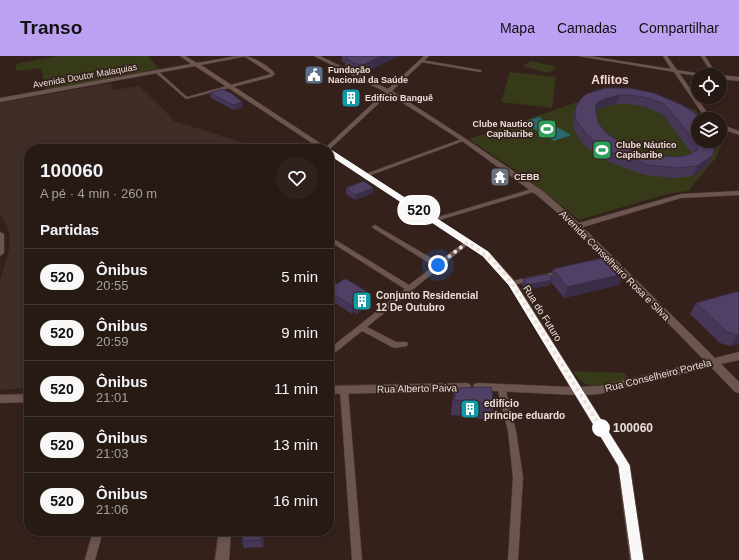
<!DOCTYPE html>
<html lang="pt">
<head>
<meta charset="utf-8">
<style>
  :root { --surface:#271914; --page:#2f221d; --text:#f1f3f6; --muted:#a4a0a0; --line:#433834; --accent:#bca0f2 }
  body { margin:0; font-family:Arial,sans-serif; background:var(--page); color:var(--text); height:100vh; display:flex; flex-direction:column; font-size:15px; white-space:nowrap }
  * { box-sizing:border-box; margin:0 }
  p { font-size:13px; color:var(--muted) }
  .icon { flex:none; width:22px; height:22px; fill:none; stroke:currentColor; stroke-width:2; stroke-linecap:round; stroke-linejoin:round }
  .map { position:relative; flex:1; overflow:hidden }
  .details { position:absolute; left:24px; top:88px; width:310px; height:392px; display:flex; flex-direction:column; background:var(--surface); border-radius:16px; box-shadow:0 2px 6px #0003,0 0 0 1px var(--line) }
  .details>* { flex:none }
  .badge { padding:0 8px; border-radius:13px; font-size:14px; line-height:26px }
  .controls { position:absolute; left:691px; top:12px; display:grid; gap:8px }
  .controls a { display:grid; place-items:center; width:36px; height:36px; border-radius:50%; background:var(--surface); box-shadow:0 2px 6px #0003,0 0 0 1px var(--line); font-size:20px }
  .you { position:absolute; width:20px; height:20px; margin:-10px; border:3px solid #fff; border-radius:50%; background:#1a73e8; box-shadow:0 0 0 6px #1a73e833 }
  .map>.badge { position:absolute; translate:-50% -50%; box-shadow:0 0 0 2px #fff }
  h2 { padding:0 16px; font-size:15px; line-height:36px }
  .round { display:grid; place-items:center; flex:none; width:42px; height:42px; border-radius:21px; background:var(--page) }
  .overview { display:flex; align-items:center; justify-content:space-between; height:68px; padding:0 16px }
  h1 { font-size:19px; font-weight:700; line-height:30px }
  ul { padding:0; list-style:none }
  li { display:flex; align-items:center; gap:12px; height:56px; padding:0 16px; border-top:1px solid var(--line) }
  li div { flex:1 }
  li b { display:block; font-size:15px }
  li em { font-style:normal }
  li .badge { min-width:44px; font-weight:700; text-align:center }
  header { display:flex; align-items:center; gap:24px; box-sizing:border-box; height:56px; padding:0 20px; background:var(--accent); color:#111 }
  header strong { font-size:19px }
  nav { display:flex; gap:22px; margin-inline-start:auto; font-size:14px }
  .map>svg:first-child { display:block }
  .education { fill:#3f2d27 }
  .green { fill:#363a18 }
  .water { fill:#2b6770 }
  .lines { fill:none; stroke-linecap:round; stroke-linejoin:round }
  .street-casing { stroke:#4d3d38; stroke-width:1 }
  .secondary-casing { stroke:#4d3d38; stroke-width:1 }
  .street { fill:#6b554e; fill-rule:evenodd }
  .secondary { fill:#6b554e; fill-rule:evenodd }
  .wall { fill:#463757; fill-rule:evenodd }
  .shaded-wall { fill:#392d47 }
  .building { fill:#514065; stroke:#392d47; fill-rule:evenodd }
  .line { fill:#faf7f7; stroke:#fff }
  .walk { stroke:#ebded9; stroke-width:4; stroke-dasharray:0 7.2 }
  .stop-dot { fill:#fff; stroke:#faf7f7; stroke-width:2 }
  .labels { text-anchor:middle; stroke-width:3.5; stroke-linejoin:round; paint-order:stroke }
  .far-poi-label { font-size:9px; font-weight:bold; fill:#ebded9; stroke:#34211b; text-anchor:start }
  .far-street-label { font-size:9px; fill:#ebded9; stroke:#34211b }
  .street-label { font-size:10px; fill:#ebded9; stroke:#34211b }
  .poi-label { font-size:10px; font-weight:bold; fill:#ebded9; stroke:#34211b; text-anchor:start }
  .far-district-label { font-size:12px; font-weight:bold; fill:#f4dad1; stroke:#34211b }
  .near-stop-label { font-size:12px; font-weight:bold; fill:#ebded9; stroke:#34211b; text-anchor:start }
</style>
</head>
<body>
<header>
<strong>Transo</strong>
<nav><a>Mapa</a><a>Camadas</a><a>Compartilhar</a></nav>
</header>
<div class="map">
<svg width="739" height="504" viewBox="0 0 739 504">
  <rect width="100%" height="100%" fill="#34211b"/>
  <path class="education" d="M111,27L114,34L139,30L173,63L171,64L241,86L256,93H29V332L0,334V224L9,195L10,179L6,167L0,158V47Z"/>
  <path class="green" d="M57,0H148L159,13L46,34L41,12L16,15V8Z
    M531,5L557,11L548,17L523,10Z
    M510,16L556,21L552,52L501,46Z
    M598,39L641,43L696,54L700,63H698V85H720V73L727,76L715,103L688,135L667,138L579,164L528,123L469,83Z
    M573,315L624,317L629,322C605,329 589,340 573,315Z"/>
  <path class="water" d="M539,61L571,79L554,85L523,66Z"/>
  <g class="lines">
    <g class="street-casing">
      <path id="street" d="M244,0C252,0 271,11 275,18L271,21L186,43L155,16L158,15L187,41L271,18Z
        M701,0H705L717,19H713Z
        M422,4L480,14L482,15L480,16L421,6V4Z
        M462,83L466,84L368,120H364L363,119Z
        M535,132L538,134L537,135L436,165H432L431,164L432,163Z
        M375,169L438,206L466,185H470L471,186L367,271L396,286H407L408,288L407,290L395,292L392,291L362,275L332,299L329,300V293L405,233L329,185V180L409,229L434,210L373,172L372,171Z
        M556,216L559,218L558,220L512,229L509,227L512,225Z
        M501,328L504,329L505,331L516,375L523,421L518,504H508L513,421L508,375L497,331L498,329Z
        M344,331L347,332L348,334L362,504H352L340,334L341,332Z
        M93,475H103L95,504H85Z"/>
    </g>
    <g class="secondary-casing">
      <path id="secondary" d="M180,0H185L197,7L237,0H247L201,9L326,91L385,36L314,0H320L388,33L424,0H429L392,35L466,83L544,136L579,167L681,138L739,135V139L681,142L583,171L715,302L739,296V304L721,308L739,326V337L735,336L711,311L600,338L586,339L630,409L644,504H630L618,410L575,339L474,334L473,331L474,328L478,327L570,331L509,229L483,200L329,99V93H321L195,10L0,46V42L191,8ZM389,38L462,85L538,140L575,172L705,305L600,330L581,331L515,225L489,196L329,94Z
        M578,0H589L671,13L663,0H667L677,14L702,18L703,19H698V20L679,17L712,63H706L674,16Z
        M720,19L739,21V25L720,23Z
        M720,68L739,75V79L720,72Z
        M0,176L4,178V197L0,200Z
        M466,327L470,328L471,331L470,334L466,335L329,338V330Z
        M29,338V346L0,347V339Z
        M219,475H231L229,504H215Z"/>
    </g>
    <use href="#street" class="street"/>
    <use href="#secondary" class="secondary"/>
  </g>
  <path class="wall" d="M342,0H399L361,18L345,10V6H342Z
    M605,32L682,49L708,109L693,120L674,122L645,119L606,105L595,98L583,88L574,73L573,62L575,53ZM616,48H628L645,51L659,57L664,60L692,97L688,99L677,101L651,99L631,94L605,76L598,66L596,55L601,52Z
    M210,37L242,46L243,51L234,54L211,42Z
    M346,132L373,137L355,144L346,138Z
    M553,213L619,229L564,242L551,226L550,229L526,234L522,229L523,223L550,222Z
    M329,222L337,228L369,237L370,248L357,258L354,256L352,258L329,243Z
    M739,235V288L730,290L720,287L690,258L696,247Z
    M455,332L494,347L491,363L464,362V360L451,359L452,347Z
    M329,344L333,353L334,368H332L331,374H329Z
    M243,475H265L263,491L244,492L242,485Z"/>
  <path class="shaded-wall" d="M381,0H399L361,18V10Z
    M619,39L616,48L601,52L594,56L597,47L604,43Z
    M242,46L243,51L234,54L233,49Z
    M713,99L708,109L693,120L697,110Z
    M373,132V137L355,144V139Z
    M624,218L619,229L564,242L567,231Z
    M552,224L550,229L526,234L528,229Z
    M369,237V241L370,240V248L357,258V250L367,238Z
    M354,248V256L352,258V250Z
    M737,279H739V288L730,290Z
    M333,347L334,368H332L331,374L330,369Z
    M262,475H265L263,491L261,484Z"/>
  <path class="building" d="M348,0H381L361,10L345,2Z
    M605,32H629L654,37L682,49L694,56L699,63H698V85H713L715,91L713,99L697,110L678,112L649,109L610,96L597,88L586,78L576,64L575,53L580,44L586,38ZM619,39H631L648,42L663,47L667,51L696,87L698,94L688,99L677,101L651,99L631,94L605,76L598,66L595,51L597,47L604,43Z
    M222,33L231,37L242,46L233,49L210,37Z
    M364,125L373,132L355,139L346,132Z
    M607,201L624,218L567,231L553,213Z
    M548,218L552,224L528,229L523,223Z
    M329,222L337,228L344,223L348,224L369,237L367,238L370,240L357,250L354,248L352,250L329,235Z
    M739,235V279H737L727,276L696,247Z
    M491,331L494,347H467V345L454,344L456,339H454L455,332Z
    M329,344H331V347H333V363H331L330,369H329Z
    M243,475H262L261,484L242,485Z"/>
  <path class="line" d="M327,94H331L488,196L514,226L629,409L643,504H632L619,410L509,229L483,200L327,97Z"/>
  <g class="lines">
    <path class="walk" d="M438,209L468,186L492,204L512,227L603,375L601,372"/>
  </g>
  <defs>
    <g id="civic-square" transform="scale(1)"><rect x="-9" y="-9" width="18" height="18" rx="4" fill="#5c6f8a" stroke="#34211b"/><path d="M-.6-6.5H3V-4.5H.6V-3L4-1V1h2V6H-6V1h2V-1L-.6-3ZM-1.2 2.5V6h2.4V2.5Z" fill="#fff"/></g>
    <g id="building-square" transform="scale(1)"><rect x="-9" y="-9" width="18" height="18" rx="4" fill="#0f9aa8" stroke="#34211b"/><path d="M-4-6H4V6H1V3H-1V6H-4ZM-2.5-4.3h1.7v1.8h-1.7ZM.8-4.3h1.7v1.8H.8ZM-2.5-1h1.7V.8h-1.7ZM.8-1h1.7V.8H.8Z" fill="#fff"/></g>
    <g id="stadium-square" transform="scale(1)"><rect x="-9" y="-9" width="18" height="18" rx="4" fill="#2e9e5b" stroke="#34211b"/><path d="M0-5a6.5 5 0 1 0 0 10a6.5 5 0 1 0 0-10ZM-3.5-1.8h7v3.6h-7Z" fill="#fff"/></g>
    <g id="temple-square" transform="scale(1)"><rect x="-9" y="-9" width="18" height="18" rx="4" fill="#6b7280" stroke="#34211b"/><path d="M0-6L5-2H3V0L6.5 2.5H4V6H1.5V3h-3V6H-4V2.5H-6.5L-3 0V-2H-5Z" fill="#fff"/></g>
  </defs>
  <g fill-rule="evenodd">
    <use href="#civic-square" x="314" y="19"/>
    <use href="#building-square" x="351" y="42"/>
    <use href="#stadium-square" x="547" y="73"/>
    <use href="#stadium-square" x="602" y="94"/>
    <use href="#temple-square" x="500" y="121"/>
    <use href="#building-square" x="362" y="245"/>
    <use href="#building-square" x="470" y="353"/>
  </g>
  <circle class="stop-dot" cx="601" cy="372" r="8"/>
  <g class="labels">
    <g class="far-poi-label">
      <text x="328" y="17">Fundação<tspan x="328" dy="10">Nacional da Saúde</tspan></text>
      <text x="365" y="45">Edifício Banguê</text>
      <text x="533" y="71" text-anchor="end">Clube Nautico<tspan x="533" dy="10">Capibaribe</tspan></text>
      <text x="616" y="92">Clube Náutico<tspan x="616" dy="10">Capibaribe</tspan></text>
      <text x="514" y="124">CEBB</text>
    </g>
    <g class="far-street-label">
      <text transform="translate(85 20) rotate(-10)" y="3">Avenida Doutor Malaquias</text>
    </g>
    <g class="street-label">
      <text transform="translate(615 209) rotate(45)" y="4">Avenida Conselheiro Rosa e Silva</text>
      <text transform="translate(543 257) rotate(58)" y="4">Rua do Futuro</text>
      <text transform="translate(658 319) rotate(-14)" y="4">Rua Conselheiro Portela</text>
      <text transform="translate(417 332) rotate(-1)" y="4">Rua Alberto Paiva</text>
    </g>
    <g class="poi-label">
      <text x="376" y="243">Conjunto Residencial<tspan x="376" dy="12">12 De Outubro</tspan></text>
      <text x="484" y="351">edifício<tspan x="484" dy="12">príncipe eduardo</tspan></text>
    </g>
    <g class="far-district-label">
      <text x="610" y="28">Aflitos</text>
    </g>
    <g class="near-stop-label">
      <text x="613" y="376">100060</text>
    </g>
  </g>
</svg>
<div class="controls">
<a><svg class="icon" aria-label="locate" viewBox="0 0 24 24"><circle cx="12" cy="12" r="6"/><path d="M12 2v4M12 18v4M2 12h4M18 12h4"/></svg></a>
<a><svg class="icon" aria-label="layers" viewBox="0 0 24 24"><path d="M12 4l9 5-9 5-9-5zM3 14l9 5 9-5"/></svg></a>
</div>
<div class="you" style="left:438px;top:209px"></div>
<b class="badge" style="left:419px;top:154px;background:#faf7f7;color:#111">520</b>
<section class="details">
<div class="overview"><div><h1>100060</h1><p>A pé · 4 min · 260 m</p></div><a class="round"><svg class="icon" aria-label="heart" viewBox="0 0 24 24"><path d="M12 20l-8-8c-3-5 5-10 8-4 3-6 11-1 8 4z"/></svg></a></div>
<h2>Partidas</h2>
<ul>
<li><span class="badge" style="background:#faf7f7;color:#111">520</span><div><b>Ônibus</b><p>20:55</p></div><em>5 min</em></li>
<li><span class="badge" style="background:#faf7f7;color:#111">520</span><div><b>Ônibus</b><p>20:59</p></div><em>9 min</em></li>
<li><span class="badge" style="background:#faf7f7;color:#111">520</span><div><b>Ônibus</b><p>21:01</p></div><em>11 min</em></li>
<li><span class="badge" style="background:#faf7f7;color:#111">520</span><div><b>Ônibus</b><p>21:03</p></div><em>13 min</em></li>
<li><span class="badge" style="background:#faf7f7;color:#111">520</span><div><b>Ônibus</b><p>21:06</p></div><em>16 min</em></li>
</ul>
</section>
</div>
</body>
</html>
